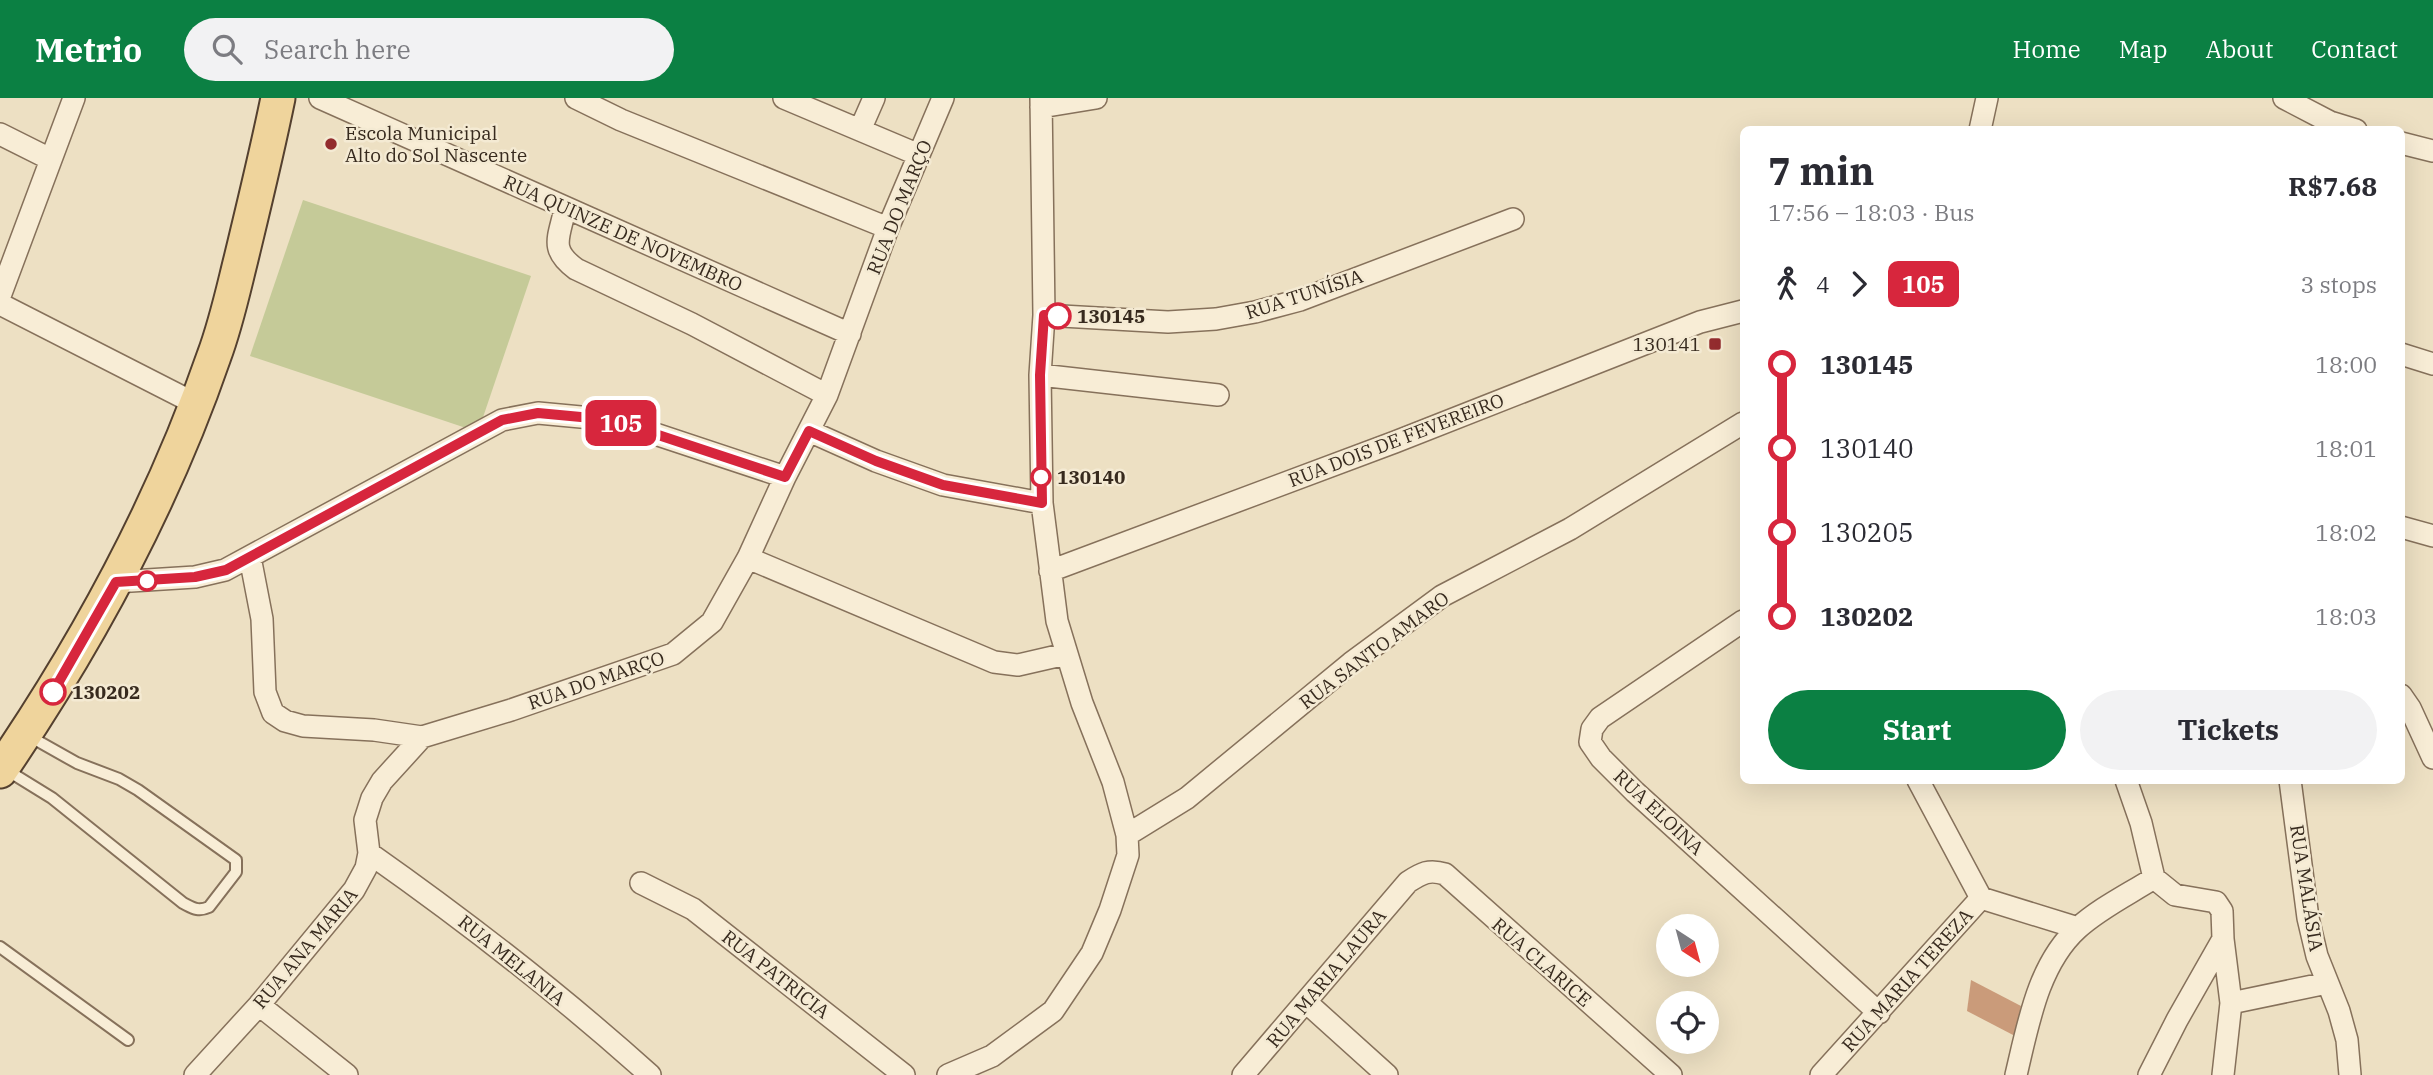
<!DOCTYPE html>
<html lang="en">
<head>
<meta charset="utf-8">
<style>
  :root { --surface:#fff; --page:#f2f2f3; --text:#2b2b33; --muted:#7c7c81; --accent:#0b8043 }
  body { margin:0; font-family:"IBM Plex Serif",serif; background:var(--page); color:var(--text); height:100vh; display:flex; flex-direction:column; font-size:26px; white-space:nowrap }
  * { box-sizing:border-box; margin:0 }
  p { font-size:23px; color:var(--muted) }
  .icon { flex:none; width:38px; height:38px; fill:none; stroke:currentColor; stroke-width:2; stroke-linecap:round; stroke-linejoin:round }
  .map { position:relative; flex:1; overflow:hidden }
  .details { position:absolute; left:1740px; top:28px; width:665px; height:658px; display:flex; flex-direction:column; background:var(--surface); border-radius:10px; box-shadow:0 7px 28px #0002 }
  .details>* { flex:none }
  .badge { padding:0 14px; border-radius:10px; font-size:24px; line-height:46px }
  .needle { width:46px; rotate:144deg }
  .buttons { position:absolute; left:1656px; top:816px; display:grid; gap:14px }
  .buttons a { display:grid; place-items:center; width:63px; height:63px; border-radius:50%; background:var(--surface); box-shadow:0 7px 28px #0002; font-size:35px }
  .map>.badge { position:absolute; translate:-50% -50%; box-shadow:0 0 0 4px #fff }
  .legs { display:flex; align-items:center; gap:10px; height:77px; padding:0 28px; font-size:23px }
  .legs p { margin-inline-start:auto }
  .summary { display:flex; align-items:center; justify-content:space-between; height:119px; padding:0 28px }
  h1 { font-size:38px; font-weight:700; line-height:52px }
  .action { display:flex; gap:14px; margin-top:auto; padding:14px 28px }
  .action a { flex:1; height:80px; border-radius:42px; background:var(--accent); color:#fff; font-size:28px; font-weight:700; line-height:80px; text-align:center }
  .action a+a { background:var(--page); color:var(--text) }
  ul { padding:0 28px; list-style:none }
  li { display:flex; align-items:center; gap:24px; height:84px; font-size:26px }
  li i { display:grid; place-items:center; width:10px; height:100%; margin:0 9px; background:currentColor }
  li i::after { content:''; width:18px; height:18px; margin:-9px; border:5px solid; border-radius:50%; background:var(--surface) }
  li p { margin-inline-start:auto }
  li:first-child i { background:linear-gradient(#0000 50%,currentColor 0) }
  li:last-child i { background:linear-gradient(currentColor 50%,#0000 0) }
  header { display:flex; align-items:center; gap:42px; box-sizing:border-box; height:98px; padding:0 35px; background:var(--accent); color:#fff }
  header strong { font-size:33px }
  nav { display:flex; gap:38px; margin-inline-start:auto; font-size:24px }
  .search { width:490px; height:63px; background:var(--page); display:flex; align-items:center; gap:18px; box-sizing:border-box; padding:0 24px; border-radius:38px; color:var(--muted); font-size:26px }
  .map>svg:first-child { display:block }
  .green { fill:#c5ca98 }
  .building { fill:#ca9b7a }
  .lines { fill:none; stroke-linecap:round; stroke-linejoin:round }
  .lane-casing { stroke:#86715b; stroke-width:14 }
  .street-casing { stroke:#86715b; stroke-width:24 }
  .primary-casing { stroke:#54402f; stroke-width:37 }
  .lane { stroke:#f8edd6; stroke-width:10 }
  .street { stroke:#f8edd6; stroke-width:21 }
  .primary { stroke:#efd49c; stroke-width:33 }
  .line-1-casing { stroke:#fff; stroke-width:16 }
  .line-1 { stroke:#d7263d; stroke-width:10 }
  .poi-dot { fill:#932c2e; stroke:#f4ead3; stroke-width:2.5 }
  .stop-1-dot { fill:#fff; stroke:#d7263d; stroke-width:3.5 }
  .labels { text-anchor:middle; stroke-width:5; stroke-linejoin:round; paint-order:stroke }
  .poi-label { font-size:19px; fill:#372a1e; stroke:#f4ead3; text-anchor:start }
  .street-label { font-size:19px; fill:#372a1e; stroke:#f4ead3 }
  .stop-label { font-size:19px; font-weight:bold; fill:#372a1e; stroke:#f4ead3; text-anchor:start }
</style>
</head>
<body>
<header>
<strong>Metrio</strong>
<div class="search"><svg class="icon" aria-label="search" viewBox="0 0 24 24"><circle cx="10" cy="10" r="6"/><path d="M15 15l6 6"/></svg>Search here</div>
<nav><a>Home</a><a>Map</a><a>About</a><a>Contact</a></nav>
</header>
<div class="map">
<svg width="2433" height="977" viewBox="0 0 2433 977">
  <rect width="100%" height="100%" fill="#ede0c3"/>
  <path class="green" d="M303,102L531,178L478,334L250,258Z"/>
  <path class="building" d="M1971,882L2021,908L2015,938L1967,913Z"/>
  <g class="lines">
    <g class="lane-casing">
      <path id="lane" d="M5,671L52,700L183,805C193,810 198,814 209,809L236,774V762L138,692L119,681L77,665L29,638
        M0,849L128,942"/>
    </g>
    <g class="street-casing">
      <path id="street" d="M320,0C496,80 674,156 850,236
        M576,0L621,22L888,130
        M784,0L919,57
        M2284,0L2330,24L2356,32
        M1041,9L1096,0
        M860,32L874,0
        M1980,32L1987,0
        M0,36L50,61
        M2401,45L2433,53
        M565,111C559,140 549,151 576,171L692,226L827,297
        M0,198L74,0
        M0,206L196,306
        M1044,217L1168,224L1216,221L1255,214L1300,202L1513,121
        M2401,256L2433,266
        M1040,277L1218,297
        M809,333L876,363L943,387L1042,405
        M2401,429L2433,438
        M250,459L262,521L265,594L273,615L285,623L303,628L374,632L422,639L511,612L673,556L712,524L748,460L785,379L827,297L888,130L943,0
        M748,460L994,564L1018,567L1066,556
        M1050,473L1395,344L1700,224L1743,213
        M115,484L195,479L225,472L502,322L538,315L613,322L785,379
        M1743,523L1600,620L1592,631L1590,644L1601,660L1635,694L1879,915
        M2401,597L2410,610L2433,660
        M1918,682L1981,800
        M2126,682L2141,725L2154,780
        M2290,682L2308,820L2317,858L2339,913L2347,942L2350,977
        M1127,737L1187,700L1351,565L1442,498L1570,431L1743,325
        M369,755C467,824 561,897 650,977
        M641,785L693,811L904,977
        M1981,800L2078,830
        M1306,904L1387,977
        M2231,905L2327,885
        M259,907L347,977
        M195,977L259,907L354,792L366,770L369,755L365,722L372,700L382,683L422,639
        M948,977L992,958L1053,913L1092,855L1110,812L1128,757L1127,737L1113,684L1082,605L1057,523L1042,405L1040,277L1044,217L1041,0
        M1243,977L1408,784C1422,775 1429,771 1445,776L1671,977
        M1821,977L1981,800
        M2016,977C2028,927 2038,866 2078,830C2100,810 2129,796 2154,780L2175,797L2216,804L2222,813L2223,841L2177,922L2149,977
        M2223,977L2231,905L2223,841"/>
    </g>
    <g class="primary-casing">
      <path id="primary" d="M0,673C88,544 163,406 214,258C226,226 233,193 241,161C254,107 267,54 278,0"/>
    </g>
    <use href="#lane" class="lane"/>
    <use href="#street" class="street"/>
    <use href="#primary" class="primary"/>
  </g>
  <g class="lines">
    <g class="line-1-casing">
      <path id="line-1" d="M53,594L116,484L195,479L226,472L502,322L538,315L613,322L785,379L809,333L876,363L943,387L1042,405L1040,277L1044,217L1058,218"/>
    </g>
    <use href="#line-1" class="line-1"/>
  </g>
  <g class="poi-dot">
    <circle cx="331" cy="46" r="7"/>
    <rect x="1708" y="239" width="14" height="14" rx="3.5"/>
  </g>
  <g class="stop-1-dot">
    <circle cx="1058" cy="218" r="12"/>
    <circle cx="1041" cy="379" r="9"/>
    <circle cx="147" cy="483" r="9"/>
    <circle cx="53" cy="594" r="12"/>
  </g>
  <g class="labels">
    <g class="poi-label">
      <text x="345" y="42">Escola Municipal<tspan x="345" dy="22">Alto do Sol Nascente</tspan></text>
      <text x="1701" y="253" text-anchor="end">130141</text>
    </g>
    <g class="street-label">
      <text transform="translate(899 109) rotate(-68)" y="7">RUA DO MARÇO</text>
      <text transform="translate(623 135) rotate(24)" y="7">RUA QUINZE DE NOVEMBRO</text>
      <text transform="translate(1304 196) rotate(-18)" y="7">RUA TUNÍSIA</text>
      <text transform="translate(1396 342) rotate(-21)" y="7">RUA DOIS DE FEVEREIRO</text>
      <text transform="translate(1374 552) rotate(-37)" y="7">RUA SANTO AMARO</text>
      <text transform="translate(596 582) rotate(-19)" y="7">RUA DO MARÇO</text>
      <text transform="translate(1659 714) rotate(43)" y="7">RUA ELOINA</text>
      <text transform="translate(2307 790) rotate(81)" y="7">RUA MALÁSIA</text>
      <text transform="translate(305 850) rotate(-50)" y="7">RUA ANA MARIA</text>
      <text transform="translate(512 862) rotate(39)" y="7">RUA MELANIA</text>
      <text transform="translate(1542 864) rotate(41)" y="7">RUA CLARICE</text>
      <text transform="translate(776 876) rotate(38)" y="7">RUA PATRICIA</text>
      <text transform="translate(1326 880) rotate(-50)" y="7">RUA MARIA LAURA</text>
      <text transform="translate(1907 882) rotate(-48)" y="7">RUA MARIA TEREZA</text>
    </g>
    <g class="stop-label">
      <text x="1077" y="225">130145</text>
      <text x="1057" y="386">130140</text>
      <text x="72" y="601">130202</text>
    </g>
  </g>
</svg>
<div class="buttons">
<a><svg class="needle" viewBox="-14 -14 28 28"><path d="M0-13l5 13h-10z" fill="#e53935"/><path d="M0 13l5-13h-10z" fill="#7c7c81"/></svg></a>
<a><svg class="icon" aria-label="locate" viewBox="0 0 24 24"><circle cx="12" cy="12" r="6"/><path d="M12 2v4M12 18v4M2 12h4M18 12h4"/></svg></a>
</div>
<b class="badge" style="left:621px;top:325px;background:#d7263d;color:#fff">105</b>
<section class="details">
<div class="summary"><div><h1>7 min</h1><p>17:56 – 18:03 · Bus</p></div><b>R$7.68</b></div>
<div class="legs"><svg class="icon" aria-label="walk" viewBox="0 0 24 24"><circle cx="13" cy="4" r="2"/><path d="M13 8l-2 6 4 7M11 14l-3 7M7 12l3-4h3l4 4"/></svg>4<svg class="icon" aria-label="forward" viewBox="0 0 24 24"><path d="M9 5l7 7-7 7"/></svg><b class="badge" style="background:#d7263d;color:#fff">105</b><p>3 stops</p></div>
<ul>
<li><i style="color:#d7263d"></i><b>130145</b><p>18:00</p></li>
<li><i style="color:#d7263d"></i><span>130140</span><p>18:01</p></li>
<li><i style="color:#d7263d"></i><span>130205</span><p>18:02</p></li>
<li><i style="color:#d7263d"></i><b>130202</b><p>18:03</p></li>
</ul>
<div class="action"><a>Start</a><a>Tickets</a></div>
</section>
</div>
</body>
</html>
